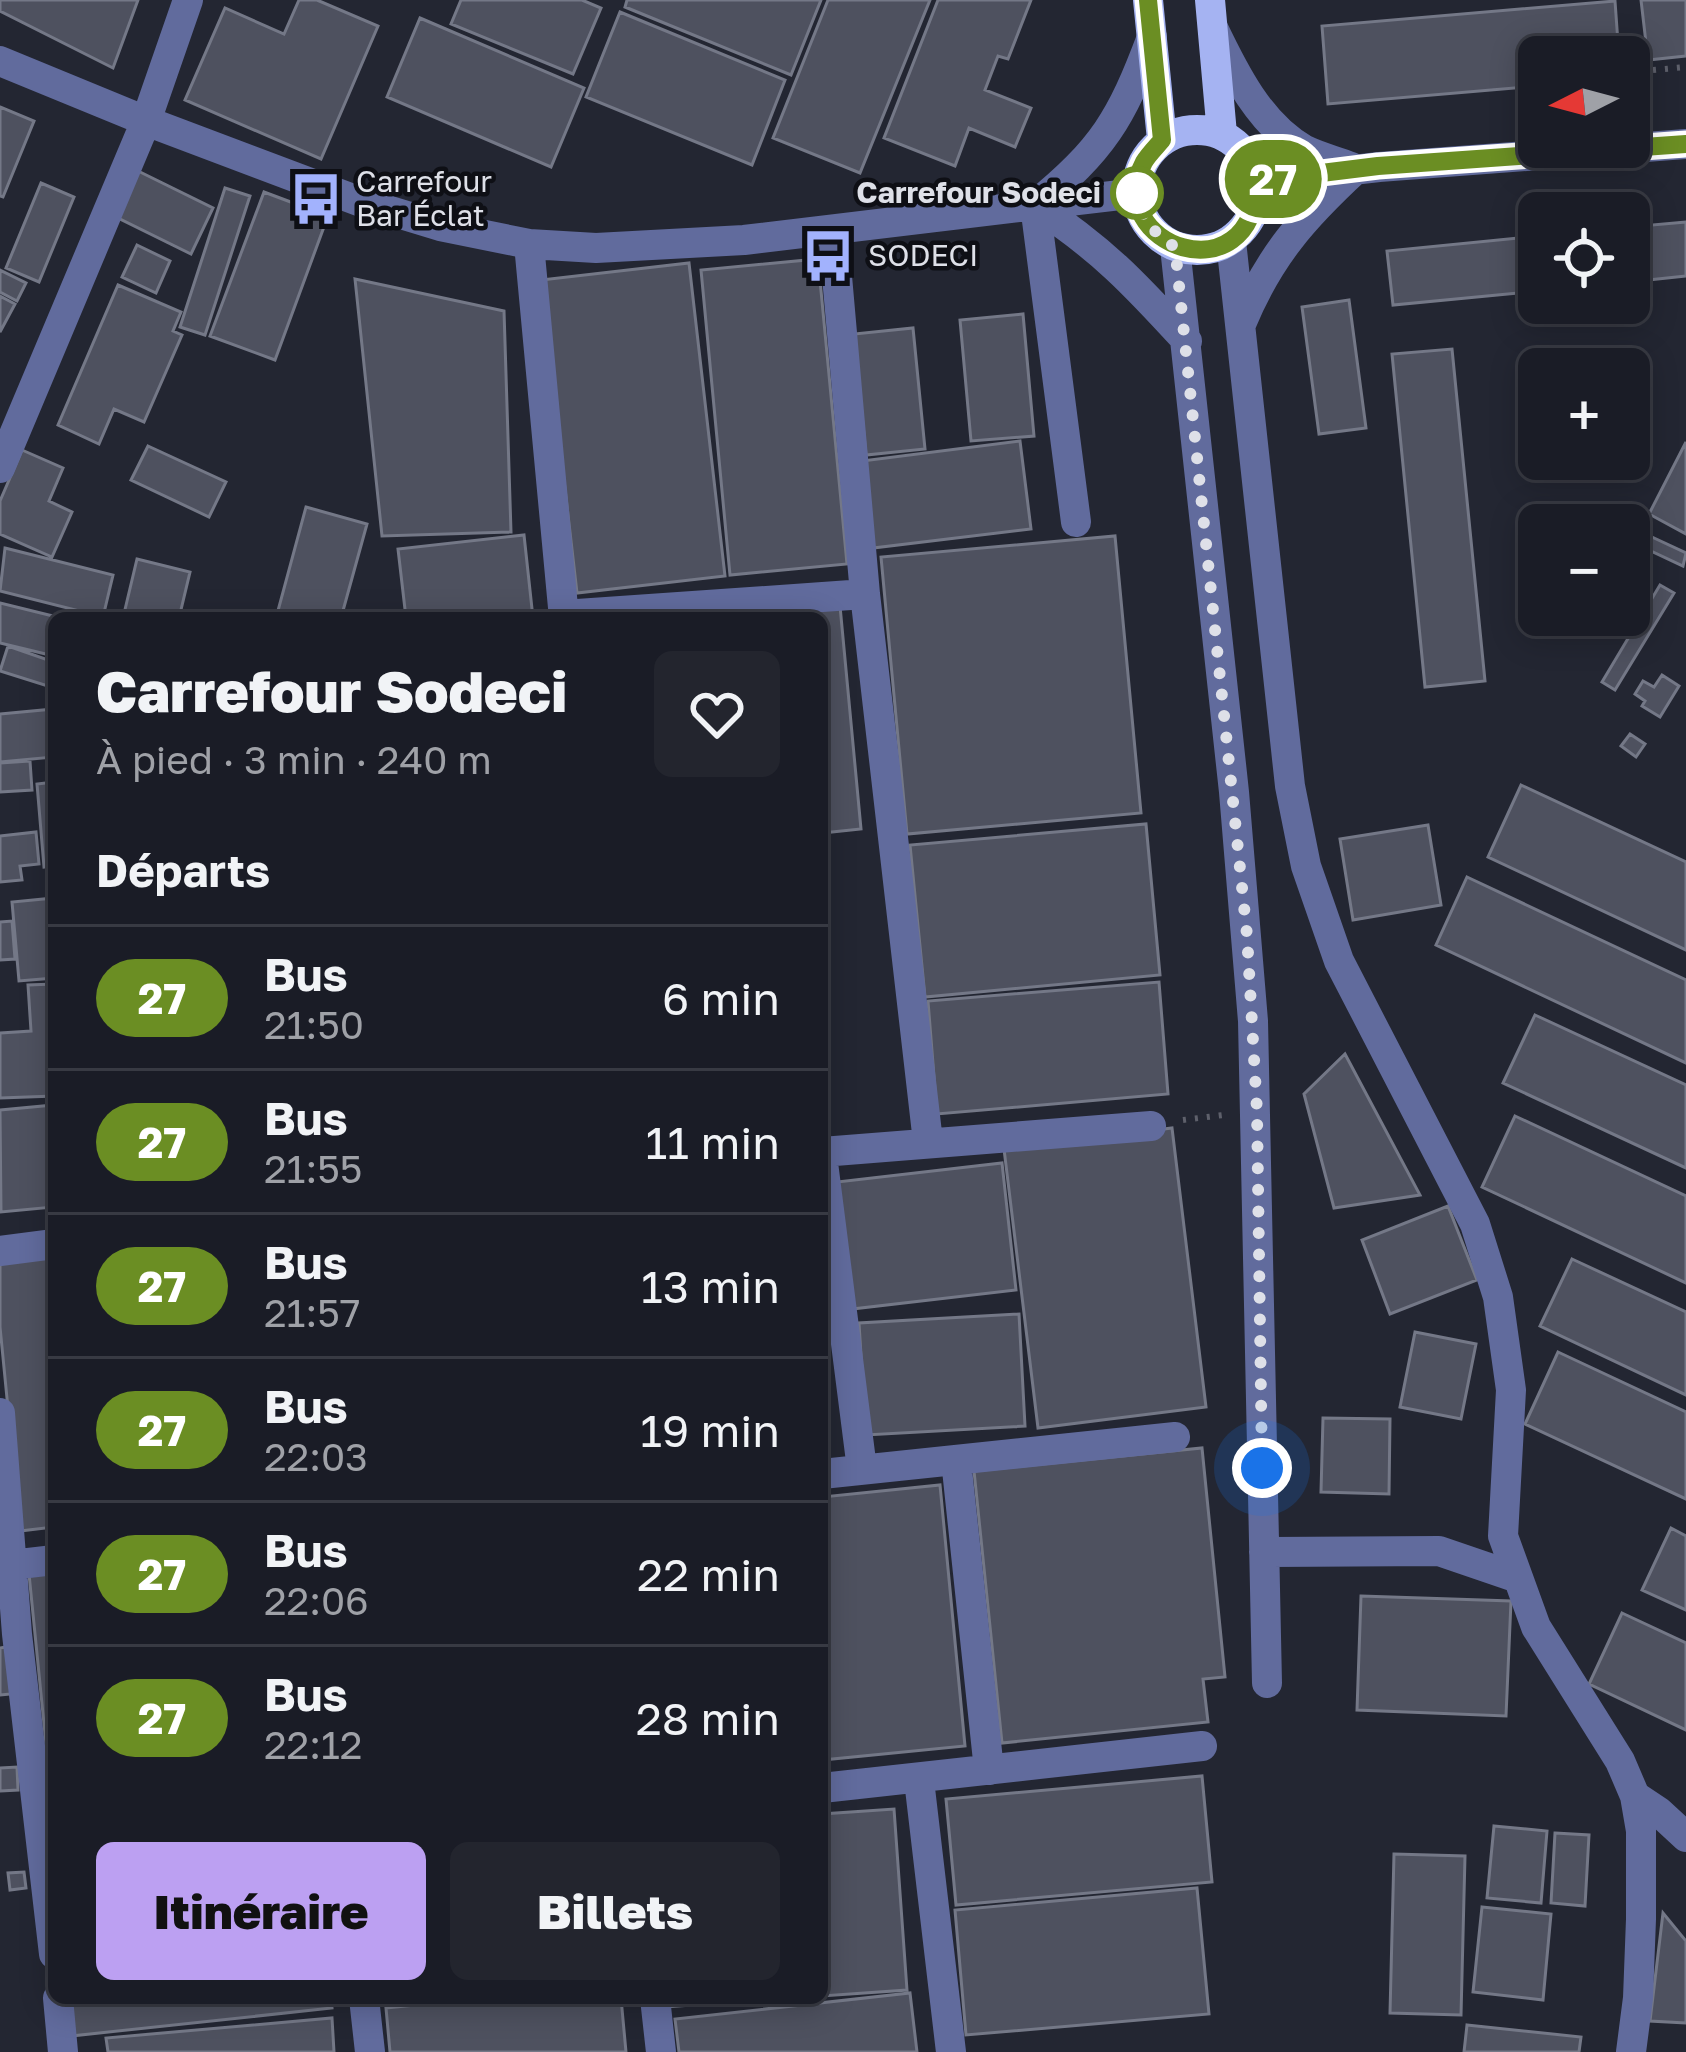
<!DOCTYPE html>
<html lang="fr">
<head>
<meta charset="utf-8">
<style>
  :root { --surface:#1a1c26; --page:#23252e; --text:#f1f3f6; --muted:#9fa1a7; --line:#383a43; --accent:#bca0f2 }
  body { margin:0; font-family:"Golos Text",sans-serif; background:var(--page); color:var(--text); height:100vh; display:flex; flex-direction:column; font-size:45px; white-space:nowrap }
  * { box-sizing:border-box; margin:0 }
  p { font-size:39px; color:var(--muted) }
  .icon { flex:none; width:66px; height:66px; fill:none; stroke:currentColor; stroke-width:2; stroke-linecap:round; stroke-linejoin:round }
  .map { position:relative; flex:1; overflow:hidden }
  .drawer { position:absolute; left:48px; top:612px; width:780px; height:1392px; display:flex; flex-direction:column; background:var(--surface); border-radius:18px; box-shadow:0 6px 30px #0003,0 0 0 3px var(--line) }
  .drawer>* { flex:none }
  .badge { padding:0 24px; border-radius:39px; font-size:42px; line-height:78px }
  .needle { width:78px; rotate:264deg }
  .fabs { position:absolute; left:1518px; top:36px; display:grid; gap:24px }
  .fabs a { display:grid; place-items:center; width:132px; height:132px; border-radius:18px; background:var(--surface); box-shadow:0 6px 30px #0003,0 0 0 3px var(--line); font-size:60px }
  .you { position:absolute; width:60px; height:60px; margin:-30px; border:9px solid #fff; border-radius:50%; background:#1a73e8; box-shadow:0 0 0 18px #1a73e833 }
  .map>.badge { position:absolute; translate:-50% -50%; box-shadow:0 0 0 6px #fff }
  h2 { padding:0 48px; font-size:45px; line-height:108px }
  .round { display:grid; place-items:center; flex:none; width:126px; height:126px; border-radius:18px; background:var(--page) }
  .overview { display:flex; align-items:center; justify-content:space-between; height:204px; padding:0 48px }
  h1 { font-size:57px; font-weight:800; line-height:90px }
  .action { display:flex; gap:24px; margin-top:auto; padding:24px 48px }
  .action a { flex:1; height:138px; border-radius:18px; background:var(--accent); color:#111; font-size:48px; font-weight:800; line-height:138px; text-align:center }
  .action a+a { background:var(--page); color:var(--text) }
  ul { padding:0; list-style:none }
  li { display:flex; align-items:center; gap:36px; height:144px; padding:0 48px; border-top:3px solid var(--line) }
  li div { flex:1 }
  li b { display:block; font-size:45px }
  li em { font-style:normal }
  li .badge { min-width:132px; font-weight:700; text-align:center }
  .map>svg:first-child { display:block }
  .building { fill:#4e515f; stroke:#747887; stroke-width:3 }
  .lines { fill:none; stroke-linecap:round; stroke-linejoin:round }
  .path { stroke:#5e606b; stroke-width:6; stroke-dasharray:3 9; stroke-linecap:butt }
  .minor { stroke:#616b9d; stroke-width:30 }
  .major { stroke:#a5b3f2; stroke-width:30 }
  .line-casing { stroke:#fff; stroke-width:27 }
  .line { stroke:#6b8e23; stroke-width:18 }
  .walk { stroke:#dee0e8; stroke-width:12; stroke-dasharray:0 21.6 }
  .stop-dot { fill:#fff; stroke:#6b8e23; stroke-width:6 }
  .labels { text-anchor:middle; stroke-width:9; stroke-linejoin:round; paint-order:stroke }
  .poi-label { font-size:30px; fill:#dee0e8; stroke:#0e0f15; text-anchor:start }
  .stop-label { font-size:30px; font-weight:bold; fill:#dee0e8; stroke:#0e0f15; text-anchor:end }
</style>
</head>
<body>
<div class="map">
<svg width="1686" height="2052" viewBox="0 0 1686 2052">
  <rect width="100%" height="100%" fill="#232632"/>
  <path class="building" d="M0,0H138L113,68L0,11Z
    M299,0H317L378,26L321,159L185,100L225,8L284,34Z
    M461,0H582L601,8L573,74L451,24Z
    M627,0H821L791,75L625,7Z
    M828,0H930L860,173L773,138Z
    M938,0H1031L1008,59L998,56L985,90L1031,108L1015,147L969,128L955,166L884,138Z
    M1641,0H1686V56L1648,60Z
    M1615,1L1619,57H1539V86L1328,104L1322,26Z
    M620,12L785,80L752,165L586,97Z
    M420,18L584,88L551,167L387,97Z
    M0,107L34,121L3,197L0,196Z
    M134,169L213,208L191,254L112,215Z
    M41,183L74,197L39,282L6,268Z
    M225,188L250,196L205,335L180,327Z
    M264,192L328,216L275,360L210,336Z
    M1686,222V276L1629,282V227Z
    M1539,236V291L1393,305L1387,251Z
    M137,245L170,261L156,293L122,277Z
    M818,259L847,564L730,575L701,270Z
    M689,263L725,576L577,593L541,280Z
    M0,270L26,283L17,301L0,292Z
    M355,279L504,311L511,532L382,536Z
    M355,279L504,311L511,532L382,536Z
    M118,285L181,312L173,331L182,335L144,422L114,409L99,444L58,425Z
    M0,296L15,304L0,332Z
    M1349,300L1366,428L1319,434L1302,307Z
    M1023,314L1034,436L971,441L960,320Z
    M913,328L925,449L866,455L854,334Z
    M1452,349L1485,681L1425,687L1392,354Z
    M1020,441L1031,529L873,548L862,461Z
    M1686,442V534L1649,514Z
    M148,446L226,482L209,517L131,480Z
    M22,450L63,468L49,501L72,512L52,557L0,534V501Z
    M306,507L367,524L341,618H276Z
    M1639,531L1686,553L1683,566L1634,543Z
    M524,535L533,618H406L398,549Z
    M1115,536L1141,813L907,834L881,557Z
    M1115,536L1141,813L907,834L881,557Z
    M5,548L113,575L103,617L0,591Z
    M137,559L190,572L179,618H123Z
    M1660,585L1674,593L1615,690L1602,682Z
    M0,603L61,618H54V656L0,643Z
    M840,606L861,829L822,833V618H728Z
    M8,646L54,662V688L0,671Z
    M1662,675L1679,686L1660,717L1642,706L1645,701L1635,694L1643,681L1654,687Z
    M54,709V757L0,762V714Z
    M1630,734L1645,744L1636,757L1621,746Z
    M30,761L32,790L0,792V763Z
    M54,782V866L44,867L37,784Z
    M1521,785L1686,862V950L1488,857Z
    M1146,824L1160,975L925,997L910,845Z
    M1428,825L1441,905L1353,920L1340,839Z
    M36,832L39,864L20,866L22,880L0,882V836Z
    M1467,877L1686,980V1063L1436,945Z
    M54,898V978L19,981L12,902Z
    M12,921L15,959L0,960V922Z
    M1159,982L1168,1094L937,1114L928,1001Z
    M54,984V1096L0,1098V1033L31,1031L28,985Z
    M1535,1015L1686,1085V1168L1503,1083Z
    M1345,1054L1420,1195L1334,1208L1304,1094Z
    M54,1105V1207L1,1212L0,1110Z
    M1515,1116L1686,1196V1283L1482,1187Z
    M1172,1128L1206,1407L1038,1428L1004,1149Z
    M1172,1128L1206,1407L1038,1428L1004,1149Z
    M1002,1163L1016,1290L852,1309L837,1182Z
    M1448,1206L1477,1280L1390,1314L1362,1240Z
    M54,1253V1527L20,1531L0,1327V1259Z
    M1572,1259L1686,1312V1395L1540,1326Z
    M1019,1314L1025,1426L866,1435L859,1323Z
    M1415,1332L1476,1344L1461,1419L1400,1407Z
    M1558,1352L1686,1412V1499L1525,1424Z
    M1323,1418L1390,1419L1389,1494L1321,1492Z
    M1202,1448L1225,1677L1203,1679L1208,1722L1002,1743L974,1471Z
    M940,1485L965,1746L822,1760V1497Z
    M1671,1528L1686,1536V1610L1642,1590Z
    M54,1572V1824L29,1574Z
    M1361,1596L1511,1601L1506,1716L1357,1710Z
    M1622,1613L1686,1643V1730L1589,1684Z
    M6,1647L11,1694L0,1695V1648Z
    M17,1767L18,1790L0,1791V1768Z
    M1202,1776L1212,1882L956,1905L946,1799Z
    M894,1809L907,1990L822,1996V1814Z
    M1494,1826L1547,1831L1541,1903L1487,1898Z
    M1555,1833L1589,1835L1585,1906L1551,1903Z
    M1394,1854L1465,1856L1461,2015L1390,2013Z
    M24,1872L26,1888L10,1890L8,1873Z
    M1197,1888L1209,2014L966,2035L955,1910Z
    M1482,1907L1551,1914L1543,2000L1473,1992Z
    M1663,1913L1686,1941V2023L1650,2021Z
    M910,1993L917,2052H679L675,2019Z
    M67,1998H331L332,2008L71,2036Z
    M484,1998H621L626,2052H390L386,2008Z
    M665,1998H788L666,2007Z
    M332,2018L334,2052H108L106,2038Z
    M1467,2025L1581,2037L1579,2052H1464Z"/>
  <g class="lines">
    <path class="path" d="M1653,70L1686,67
      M1183,1120L1223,1115"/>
    <path class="minor" d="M1213,28C1234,72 1260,125 1305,150C1319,157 1336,161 1351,167
      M0,61L146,121L361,202L440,226L529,244L596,248L744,240L1137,193
      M1257,181L1379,167L1686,144
      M1035,205L1076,522
      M1035,205C1103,149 1121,120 1152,37
      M1035,205C1101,248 1134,283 1187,341
      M833,231L865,594L928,1142
      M1231,241L1290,786L1306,866L1339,961L1475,1224L1498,1297L1511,1390L1503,1536L1536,1627L1620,1761L1635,1796L1641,1831V1919L1638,1998L1631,2052
      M529,244L564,618
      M1175,247L1234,792L1253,1021L1267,1683
      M1241,324C1269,256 1304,217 1356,169
      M0,468L146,121L188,0
      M563,615L865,594
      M822,1152L1151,1126
      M822,1155L862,1469
      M0,1251L54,1244
      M0,1413L17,1634L54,1954
      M956,1460L989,1770
      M822,1474L1175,1437
      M1264,1552L1439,1551L1518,1578
      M11,1565L54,1560
      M919,1780L951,2052
      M822,1788L1202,1746
      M1635,1796L1659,1812L1686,1837
      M58,1998L63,2052
      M364,1998L370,2052
      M655,1998L661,2052"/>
    <path class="major" d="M1148,0L1162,140
      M1210,0L1222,134
      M1137 190a60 60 0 1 1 120 0a60 60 0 1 1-120 0Z"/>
  </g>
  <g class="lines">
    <g class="line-casing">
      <path id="line" d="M1148,0L1162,140C1156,147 1148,155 1144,162C1100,245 1254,300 1257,181L1378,166L1686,144"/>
    </g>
    <use href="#line" class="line"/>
    <path class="walk" d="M1137,193C1142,219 1152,232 1175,247L1247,935L1257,1111L1262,1468"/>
  </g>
  <defs>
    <g id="bus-bare" transform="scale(4.14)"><path d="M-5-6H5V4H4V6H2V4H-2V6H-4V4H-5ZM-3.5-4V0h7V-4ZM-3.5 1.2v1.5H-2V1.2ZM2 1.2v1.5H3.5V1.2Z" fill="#a2b2fd" stroke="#0e0f15" stroke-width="2.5" paint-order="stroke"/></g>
  </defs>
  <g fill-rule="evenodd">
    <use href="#bus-bare" x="316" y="199"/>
    <use href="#bus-bare" x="828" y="256"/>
  </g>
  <circle class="stop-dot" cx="1137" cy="193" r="24"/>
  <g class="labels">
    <g class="poi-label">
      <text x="356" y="192">Carrefour<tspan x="356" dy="34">Bar Éclat</tspan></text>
      <text x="868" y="266">SODECI</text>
    </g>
    <g class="stop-label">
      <text x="1101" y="203">Carrefour Sodeci</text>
    </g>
  </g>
</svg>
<div class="fabs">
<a><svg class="needle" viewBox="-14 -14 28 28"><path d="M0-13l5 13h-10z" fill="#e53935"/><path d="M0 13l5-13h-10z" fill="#9fa1a7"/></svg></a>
<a><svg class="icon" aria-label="locate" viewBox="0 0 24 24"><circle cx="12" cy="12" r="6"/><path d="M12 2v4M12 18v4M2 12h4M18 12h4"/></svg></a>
<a>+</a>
<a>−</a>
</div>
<div class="you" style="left:1262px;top:1468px"></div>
<b class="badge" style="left:1273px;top:179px;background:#6b8e23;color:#fff">27</b>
<section class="drawer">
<div class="overview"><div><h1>Carrefour Sodeci</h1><p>À pied · 3 min · 240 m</p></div><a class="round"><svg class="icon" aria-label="heart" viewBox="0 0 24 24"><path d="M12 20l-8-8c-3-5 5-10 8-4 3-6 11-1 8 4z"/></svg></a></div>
<h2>Départs</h2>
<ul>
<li><span class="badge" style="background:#6b8e23;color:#fff">27</span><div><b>Bus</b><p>21:50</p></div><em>6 min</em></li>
<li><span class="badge" style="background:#6b8e23;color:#fff">27</span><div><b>Bus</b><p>21:55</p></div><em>11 min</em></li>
<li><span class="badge" style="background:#6b8e23;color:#fff">27</span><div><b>Bus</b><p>21:57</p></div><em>13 min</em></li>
<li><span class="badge" style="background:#6b8e23;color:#fff">27</span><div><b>Bus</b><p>22:03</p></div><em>19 min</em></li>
<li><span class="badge" style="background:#6b8e23;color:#fff">27</span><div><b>Bus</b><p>22:06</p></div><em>22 min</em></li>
<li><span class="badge" style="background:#6b8e23;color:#fff">27</span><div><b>Bus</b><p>22:12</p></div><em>28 min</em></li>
</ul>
<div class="action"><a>Itinéraire</a><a>Billets</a></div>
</section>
</div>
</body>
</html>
